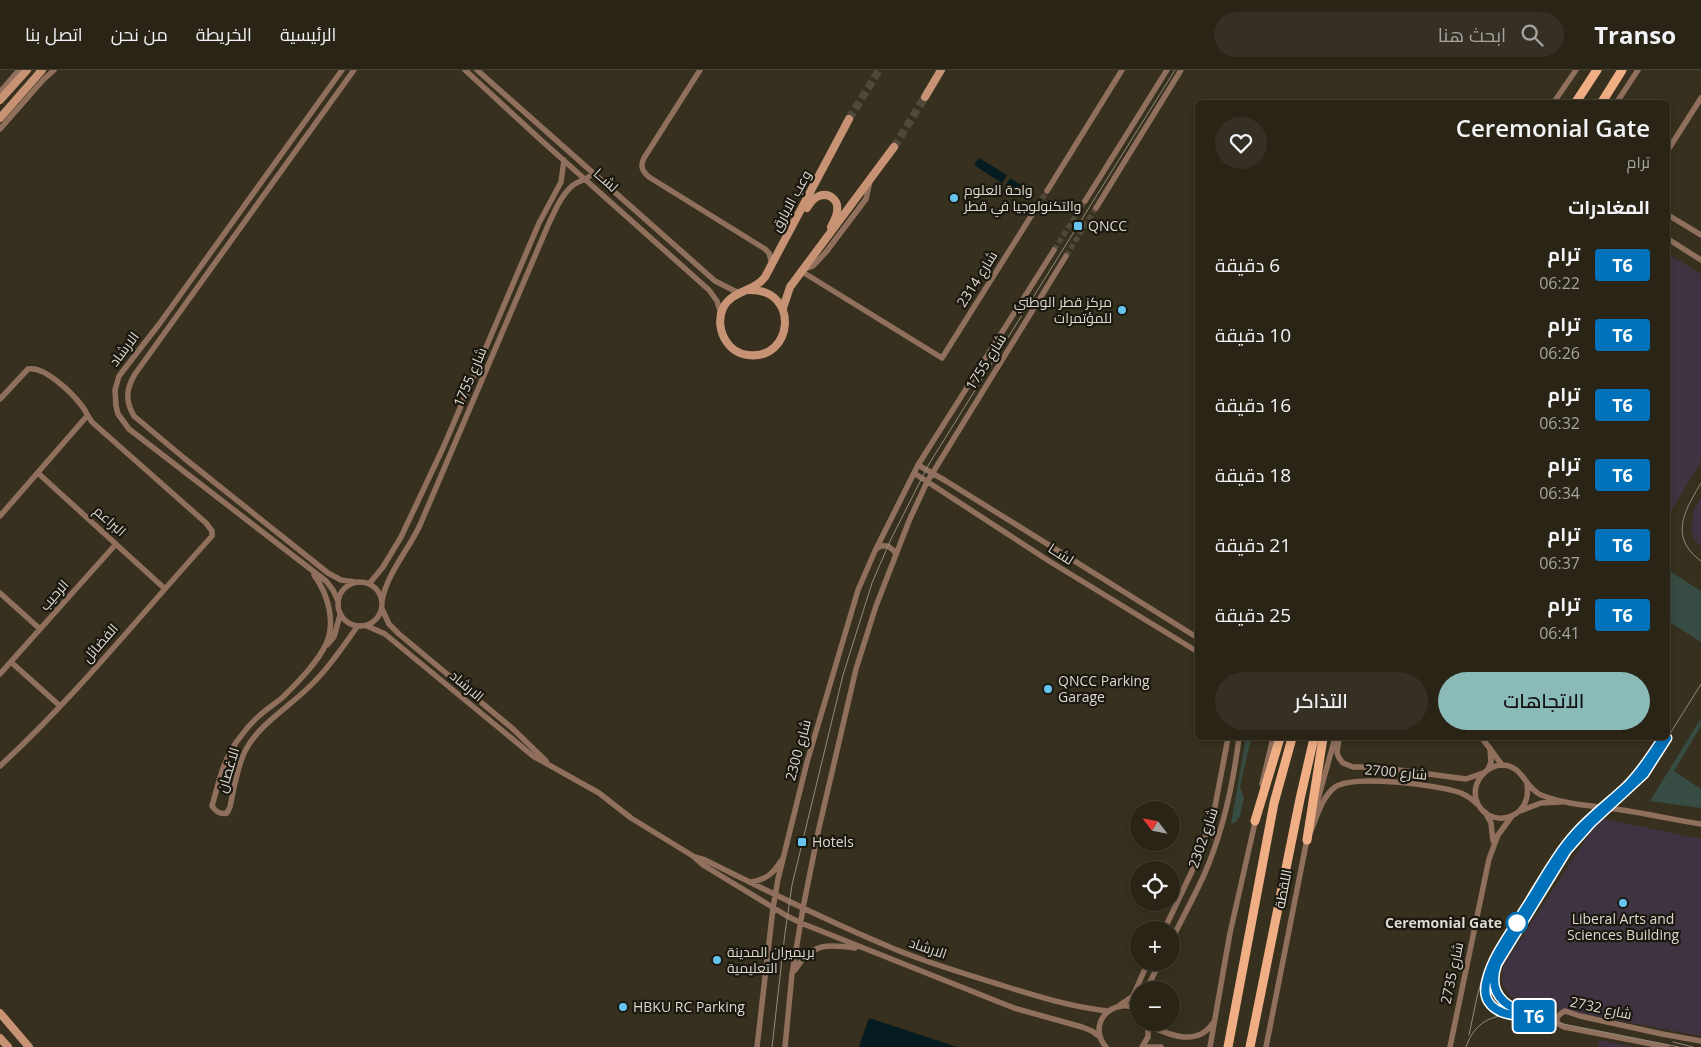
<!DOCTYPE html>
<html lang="ar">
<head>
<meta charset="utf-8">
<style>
  :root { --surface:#292416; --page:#353023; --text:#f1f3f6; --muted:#a5a4a1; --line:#454135; --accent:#8bbbb9 }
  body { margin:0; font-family:"Open Sans",Cairo,sans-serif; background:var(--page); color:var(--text); direction:rtl; height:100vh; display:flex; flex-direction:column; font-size:19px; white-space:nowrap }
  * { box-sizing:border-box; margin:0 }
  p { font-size:16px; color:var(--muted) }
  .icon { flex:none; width:28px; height:28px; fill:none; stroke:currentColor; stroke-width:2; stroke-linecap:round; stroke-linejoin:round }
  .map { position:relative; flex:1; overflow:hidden; direction:ltr }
  .panel { position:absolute; left:1195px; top:30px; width:475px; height:640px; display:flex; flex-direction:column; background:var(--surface); border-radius:8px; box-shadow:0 2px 8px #0003,0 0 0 1px var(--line); direction:rtl }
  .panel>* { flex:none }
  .badge { padding:0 10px; border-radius:4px; font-size:18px; line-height:32px }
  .needle { width:32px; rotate:302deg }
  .buttons { position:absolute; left:1130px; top:731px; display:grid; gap:10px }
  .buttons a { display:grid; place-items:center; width:50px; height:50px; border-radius:50%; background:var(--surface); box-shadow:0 2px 8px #0003,0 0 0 1px var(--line); font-size:25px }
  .map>.badge { position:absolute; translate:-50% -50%; box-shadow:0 0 0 2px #fff }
  h2 { padding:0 20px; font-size:19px; line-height:45px }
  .round { display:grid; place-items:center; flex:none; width:52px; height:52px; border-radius:26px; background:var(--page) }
  .overview { display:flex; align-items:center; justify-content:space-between; height:85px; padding:0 20px }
  h1 { font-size:24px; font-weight:600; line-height:38px }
  .button { display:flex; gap:10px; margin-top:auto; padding:10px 20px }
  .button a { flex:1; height:58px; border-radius:30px; background:var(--accent); color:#111; font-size:20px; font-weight:600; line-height:58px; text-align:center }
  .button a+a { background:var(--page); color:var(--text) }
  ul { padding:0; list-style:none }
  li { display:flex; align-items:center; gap:15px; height:70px; padding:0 20px }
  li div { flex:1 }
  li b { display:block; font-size:19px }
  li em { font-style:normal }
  li .badge { min-width:55px; font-weight:700; text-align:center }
  header { display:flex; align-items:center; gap:30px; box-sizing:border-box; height:70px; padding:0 25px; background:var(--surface); border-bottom:1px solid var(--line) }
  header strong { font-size:24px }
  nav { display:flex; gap:28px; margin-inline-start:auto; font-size:18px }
  .search { width:350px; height:45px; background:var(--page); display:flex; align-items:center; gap:12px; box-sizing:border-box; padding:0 18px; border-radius:28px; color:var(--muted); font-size:19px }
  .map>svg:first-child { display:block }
  .education { fill:#403341 }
  .green { fill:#374d43 }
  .water { fill:#041c20 }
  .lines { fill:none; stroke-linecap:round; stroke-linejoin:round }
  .street-tunnel { stroke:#504939; stroke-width:5.5; stroke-dasharray:5.5 3; stroke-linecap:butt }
  .secondary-tunnel { stroke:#504939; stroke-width:8; stroke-dasharray:8 4; stroke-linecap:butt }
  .street { stroke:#90705d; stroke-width:5.5 }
  .secondary { stroke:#c79374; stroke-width:8 }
  .primary { stroke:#f0ae85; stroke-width:9 }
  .tram { stroke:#918b7d; stroke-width:1 }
  .line-casing { stroke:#fff; stroke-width:11 }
  .line { stroke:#0072bc; stroke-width:8 }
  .poi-dot { fill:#67c4f0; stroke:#1b1810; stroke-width:2 }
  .stop-dot { fill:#fff; stroke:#0072bc; stroke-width:2.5 }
  .labels { text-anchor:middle; stroke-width:4.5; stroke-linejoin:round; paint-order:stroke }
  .street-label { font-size:14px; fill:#ded9cf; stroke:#1b1810 }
  .poi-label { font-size:14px; fill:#ded9cf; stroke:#1b1810; text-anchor:start }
  .stop-label { font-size:14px; font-weight:bold; fill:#ded9cf; stroke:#1b1810; text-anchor:end }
</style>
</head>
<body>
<header>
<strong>Transo</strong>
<div class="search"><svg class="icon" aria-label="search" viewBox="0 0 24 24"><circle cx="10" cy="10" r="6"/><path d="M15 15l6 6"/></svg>ابحث هنا</div>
<nav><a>الرئيسية</a><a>الخريطة</a><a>من نحن</a><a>اتصل بنا</a></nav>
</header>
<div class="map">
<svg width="1701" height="977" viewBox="0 0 1701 977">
  <rect width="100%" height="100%" fill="#37301e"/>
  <path class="education" d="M1668,184L1701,204V392L1668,446Z
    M1701,428V477L1694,469L1691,459L1694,439Z
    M1600,748L1701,769V966L1519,932L1509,925L1502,914L1503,896Z
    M1599,970L1635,977H1598Z"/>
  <path class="green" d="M1668,500L1701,521V572L1668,551Z
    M1701,648V656L1674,701L1701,719V738L1650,731Z
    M1246,668H1251L1240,717L1244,728L1240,746L1236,752L1231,754Z"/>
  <path class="water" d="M979,88L1007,105L1002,113L974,95Z
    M1010,108L1023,116L1019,123L1006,115Z
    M869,948L957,977H859Z"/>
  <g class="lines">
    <path class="street-tunnel" d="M1033,143L1047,121
      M1054,180L1085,131
      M1066,186L1096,138"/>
    <path class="secondary-tunnel" d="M849,49L879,0
      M894,77L925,27"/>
    <path class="street" d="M354,0L135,304C126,319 125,331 134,346L184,388L328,503L341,510L355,512
      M465,0L542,71L709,220L717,231L721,244
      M477,0L715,211L739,223
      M700,0L644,88C640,96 642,101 649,107L765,179L769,183L772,194
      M0,22L19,0
      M1554,32L1576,0
      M1617,32L1638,0
      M0,59L43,10L54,0
      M1668,80L1701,28
      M1047,121L1122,0
      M1085,131L1167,0
      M1096,138L1181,0
      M1668,145L1701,165
      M1668,169L1701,190
      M803,199L813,196L826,182L866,129L870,111
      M801,201L942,288L1033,143
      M0,329L28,299C45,296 72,323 82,336C86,341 88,347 92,352L206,453L212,461V466C142,543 77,625 0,696
      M918,395L946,411L1198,568
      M38,403L164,518
      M914,403L1049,491L1198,582
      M0,446L87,346
      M876,479L881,476H888L894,481L896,484
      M314,505C328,524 336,552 326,574C318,592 297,613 283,627C275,634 266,639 259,646C252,652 246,659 241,666C224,686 219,711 212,736C216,742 220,745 227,743L230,737C234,718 237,698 245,681C260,652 293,635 315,611C331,595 344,575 357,557
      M338 534a22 22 0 1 1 44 0a22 22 0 1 1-44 0Z
      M369,514L383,497L401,467L443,378L539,153L561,112L564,90
      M0,523L40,559
      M338,531L333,520L326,511L129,359L118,344L116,336L115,320L119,306L160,253L342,0
      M382,531C387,503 408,481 420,455L549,153C555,141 560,127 570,118C577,110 585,112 593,103
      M382,539L389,554L399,564L512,658L546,691
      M367,556L385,564L533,686L599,723L631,748L693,786L703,795L787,846L801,853L1014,938L1082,957L1092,961L1100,967
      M327,575L334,567L340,545
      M11,592L60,636
      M0,604L116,474
      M1339,668L1337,683L1339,688L1343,693L1353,697H1376L1466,709L1483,703
      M1482,668L1502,695
      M1488,699L1491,692L1490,678
      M1262,714L1273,668
      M1527,714C1533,752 1485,760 1476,729C1472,712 1486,695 1503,695C1523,696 1525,718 1541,725C1566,735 1595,736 1622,740C1649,744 1675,750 1701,754
      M1315,740L1335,668
      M1520,741L1541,733L1560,732
      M1485,742L1491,753L1493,771
      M1311,761C1317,746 1322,727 1335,717C1354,704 1439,715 1461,723C1468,726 1472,729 1477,734
      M695,787L705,790C768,821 831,853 897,880C931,894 966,904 1001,915C1036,926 1071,937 1108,941
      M751,812C765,810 773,804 781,791
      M1164,860L1193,799L1213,747L1228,668
      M1171,871C1182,849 1194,827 1204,805C1223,762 1233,715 1239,668
      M795,900C811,873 827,874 855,878
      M1146,920L1160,892
      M1120,935L1133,926L1148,892
      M1149,956C1170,965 1197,977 1213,953
      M757,977L773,838L778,809L807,692L858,520L875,481L918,395L1054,180
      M785,977L792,904L803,838L819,758L856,599L876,536L909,451L927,412L1066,186
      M1106,977C1086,954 1113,925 1139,940
      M1142,977L1148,967V954
      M1145,977H1161
      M1210,977L1230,863L1256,748
      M1266,977L1307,769
      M1450,977L1489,789L1498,765L1512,746
      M1667,977L1564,957L1557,953C1556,947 1559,944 1565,941L1580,946L1662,964L1701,971"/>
    <path class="secondary" d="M925,27L941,0
      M0,30L27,0
      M0,48L42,0
      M807,138C810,133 813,128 819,126C829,122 839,130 837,141C837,147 833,152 831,157
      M749,220C801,219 793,291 748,285C739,284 731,279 726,271C720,262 718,249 723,238C732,220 754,222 765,207L849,49
      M783,238L790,217L894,77
      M0,943L29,977
      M0,968L8,977"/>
    <path class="primary" d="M1576,32L1597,0
      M1602,32L1622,0
      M1255,751L1280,668
      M1307,770L1323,668
      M1228,977L1274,733L1292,668
      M1250,977L1300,729L1314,668"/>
    <path class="tram" d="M1701,413C1685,440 1668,467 1701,491
      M1668,667L1701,614
      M1663,668L1640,702L1626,717L1587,751L1565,776L1493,892C1485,911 1478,933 1503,942L1679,977
      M1497,895C1490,916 1501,935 1522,942
      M1469,965L1477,927L1482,909
      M1673,972L1693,977
      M772,977L785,863L792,815L843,605L872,513L891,469L929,394L1175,0
      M1466,977C1473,956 1487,946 1509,945"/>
  </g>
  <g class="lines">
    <g class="line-casing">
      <path id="line" d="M1663,668C1652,685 1641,702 1627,716C1610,732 1591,746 1576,763C1555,786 1540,816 1523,842C1511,863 1493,885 1487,909C1485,916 1484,924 1488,931C1498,948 1524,946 1541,946C1512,941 1485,929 1497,894L1567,780L1591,753L1644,704L1667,668"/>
    </g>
    <use href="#line" class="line"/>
  </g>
  <g class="poi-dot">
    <circle cx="954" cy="128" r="5"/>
    <rect x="1073" y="151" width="10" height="10" rx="2.5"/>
    <circle cx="1122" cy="240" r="5"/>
    <circle cx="1048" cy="619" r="5"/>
    <rect x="797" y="767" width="10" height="10" rx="2.5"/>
    <circle cx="1623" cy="833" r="5"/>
    <circle cx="717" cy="890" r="5"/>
    <circle cx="623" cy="937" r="5"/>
  </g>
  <circle class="stop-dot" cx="1517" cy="853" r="10"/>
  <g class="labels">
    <g class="street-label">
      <text transform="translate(606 110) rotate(42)" y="5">لشــا</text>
      <text transform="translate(791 131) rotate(-61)" y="5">وعب الابارق</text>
      <text transform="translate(977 209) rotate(-58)" y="5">شارع 2314</text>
      <text transform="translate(124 279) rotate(-53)" y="5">الارشاد</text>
      <text transform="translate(986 292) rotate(-58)" y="5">شارع 1755</text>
      <text transform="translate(470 307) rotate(-67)" y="5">شارع 1755</text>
      <text transform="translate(110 451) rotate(42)" y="5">البراعم</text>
      <text transform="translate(1061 484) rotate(32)" y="5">لشــا</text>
      <text transform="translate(54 525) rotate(-48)" y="5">الرحيب</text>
      <text transform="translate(100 573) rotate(-49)" y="5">الفضائل</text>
      <text transform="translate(467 616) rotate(40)" y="5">الارشاد</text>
      <text transform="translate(798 680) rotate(-75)" y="5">شارع 2300</text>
      <text transform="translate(228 700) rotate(-73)" y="5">الاغصان</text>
      <text transform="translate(1396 702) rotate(5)" y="5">شارع 2700</text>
      <text transform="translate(1203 768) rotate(-71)" y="5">شارع 2302</text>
      <text transform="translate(1283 819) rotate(-79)" y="5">اللقطة</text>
      <text transform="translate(928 878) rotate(19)" y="5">الارشاد</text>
      <text transform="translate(1452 903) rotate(-78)" y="5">شارع 2735</text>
      <text transform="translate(1601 938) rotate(12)" y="5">شارع 2732</text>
    </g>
    <g class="poi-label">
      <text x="964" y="125">واحة العلوم<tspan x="964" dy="16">والتكنولوجيا في قطر</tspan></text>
      <text x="1088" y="161">QNCC</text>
      <text x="1112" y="237" text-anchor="end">مركز قطر الوطني<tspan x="1112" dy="16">للمؤتمرات</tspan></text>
      <text x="1058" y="616">QNCC Parking<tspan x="1058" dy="16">Garage</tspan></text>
      <text x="812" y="777">Hotels</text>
      <text x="1623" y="854" text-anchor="middle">Liberal Arts and<tspan x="1623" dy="16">Sciences Building</tspan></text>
      <text x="727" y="887">بريميران المدينة<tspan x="727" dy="16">التعليمية</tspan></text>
      <text x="633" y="942">HBKU RC Parking</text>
    </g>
    <g class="stop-label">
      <text x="1502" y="858">Ceremonial Gate</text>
    </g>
  </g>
</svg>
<div class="buttons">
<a><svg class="needle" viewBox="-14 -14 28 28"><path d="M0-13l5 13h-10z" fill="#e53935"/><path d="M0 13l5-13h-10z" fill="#a5a4a1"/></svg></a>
<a><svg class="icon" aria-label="locate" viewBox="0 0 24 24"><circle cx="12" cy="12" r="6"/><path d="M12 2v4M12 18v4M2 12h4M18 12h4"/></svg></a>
<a>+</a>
<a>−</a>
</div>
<b class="badge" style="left:1534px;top:946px;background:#0072bc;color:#fff">T6</b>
<section class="panel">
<div class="overview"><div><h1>Ceremonial Gate</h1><p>ترام</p></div><a class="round"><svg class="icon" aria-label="heart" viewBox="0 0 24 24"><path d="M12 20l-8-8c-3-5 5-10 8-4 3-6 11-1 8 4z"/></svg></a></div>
<h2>المغادرات</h2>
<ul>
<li><span class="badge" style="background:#0072bc;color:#fff">T6</span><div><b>ترام</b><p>06:22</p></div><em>6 دقيقة</em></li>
<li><span class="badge" style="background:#0072bc;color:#fff">T6</span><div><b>ترام</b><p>06:26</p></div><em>10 دقيقة</em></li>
<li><span class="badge" style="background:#0072bc;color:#fff">T6</span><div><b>ترام</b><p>06:32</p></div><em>16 دقيقة</em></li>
<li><span class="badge" style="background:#0072bc;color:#fff">T6</span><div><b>ترام</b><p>06:34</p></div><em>18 دقيقة</em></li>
<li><span class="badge" style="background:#0072bc;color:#fff">T6</span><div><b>ترام</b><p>06:37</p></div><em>21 دقيقة</em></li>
<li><span class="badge" style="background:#0072bc;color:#fff">T6</span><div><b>ترام</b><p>06:41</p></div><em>25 دقيقة</em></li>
</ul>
<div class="button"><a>الاتجاهات</a><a>التذاكر</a></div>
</section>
</div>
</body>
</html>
